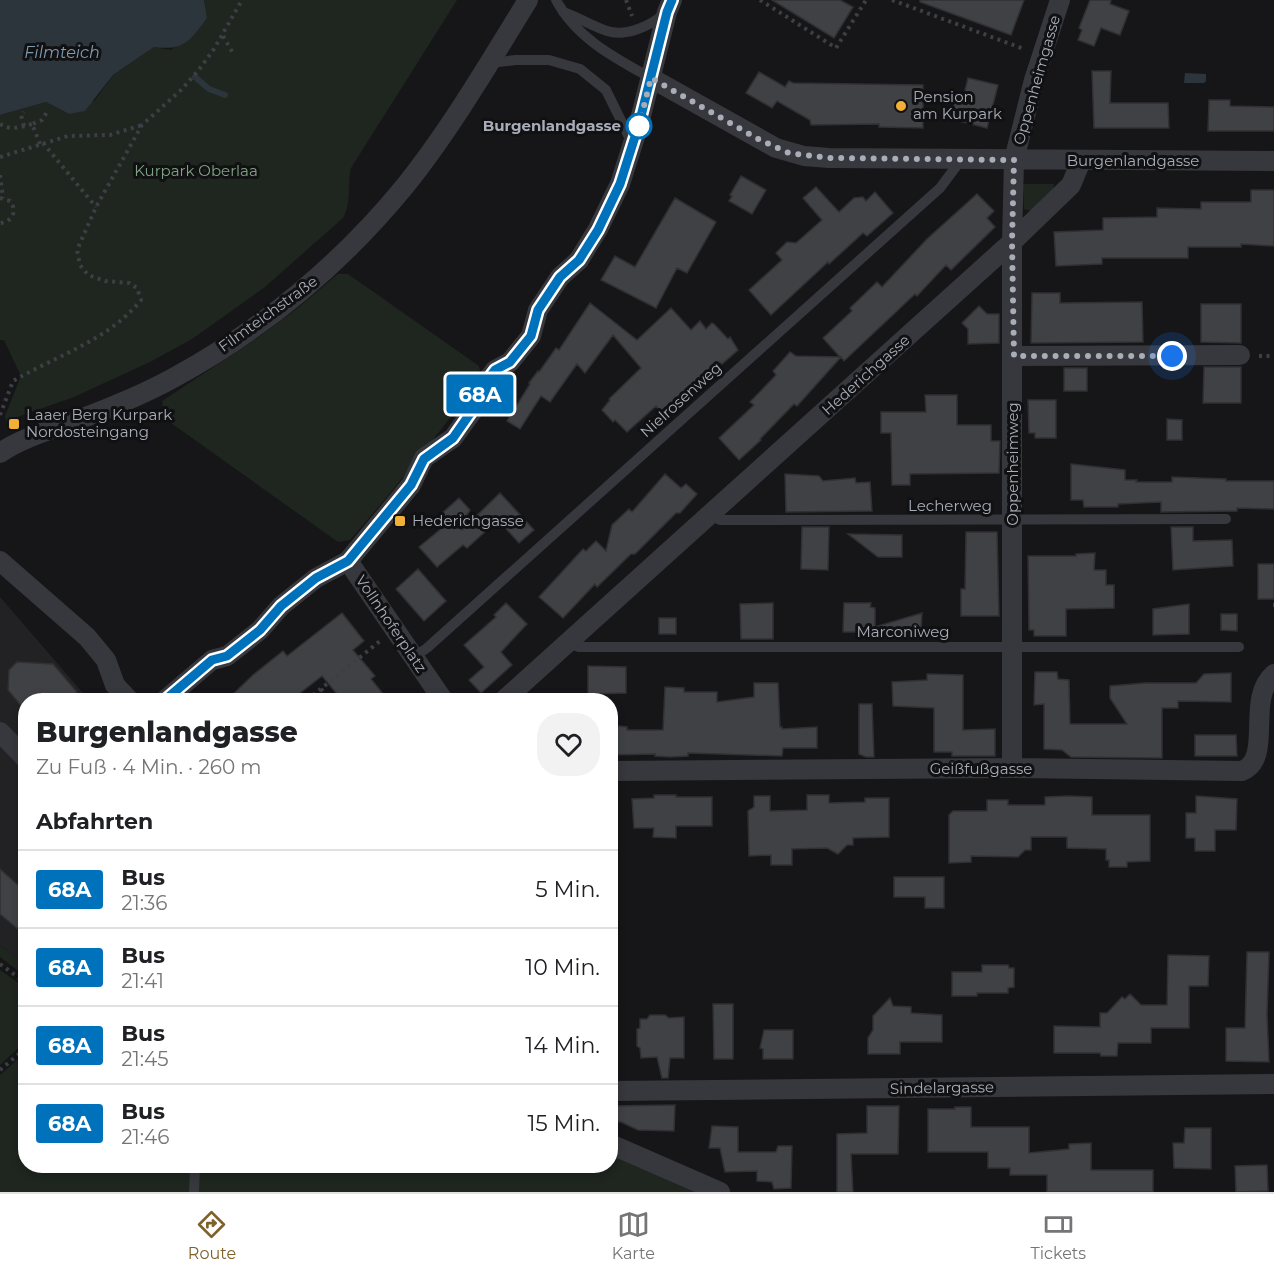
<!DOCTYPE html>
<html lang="de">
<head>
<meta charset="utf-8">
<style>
  :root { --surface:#fff; --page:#f2f2f2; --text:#202124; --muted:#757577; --line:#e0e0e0; --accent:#7e622b }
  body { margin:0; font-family:Montserrat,sans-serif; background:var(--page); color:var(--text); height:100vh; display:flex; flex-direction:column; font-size:22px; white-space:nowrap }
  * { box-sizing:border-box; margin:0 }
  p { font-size:20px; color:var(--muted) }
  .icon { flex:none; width:33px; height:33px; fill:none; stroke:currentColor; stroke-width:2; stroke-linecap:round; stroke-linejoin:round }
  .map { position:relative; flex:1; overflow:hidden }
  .details { position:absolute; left:18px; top:693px; width:600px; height:480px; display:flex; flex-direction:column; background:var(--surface); border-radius:24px; box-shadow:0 3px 9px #0003 }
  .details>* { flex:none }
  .badge { padding:0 12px; border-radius:4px; font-size:21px; line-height:39px }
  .you { position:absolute; width:30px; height:30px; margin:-15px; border:4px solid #fff; border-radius:50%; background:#1a73e8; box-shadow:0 0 0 9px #1a73e833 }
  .map>.badge { position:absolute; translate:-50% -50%; box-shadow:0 0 0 3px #fff }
  h2 { padding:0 18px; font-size:22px; line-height:54px }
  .round { display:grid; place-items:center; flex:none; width:63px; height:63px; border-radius:24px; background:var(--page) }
  .overview { display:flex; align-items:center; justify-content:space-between; height:102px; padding:0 18px }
  h1 { font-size:28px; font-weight:800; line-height:45px }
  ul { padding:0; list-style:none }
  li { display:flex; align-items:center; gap:18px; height:78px; padding:0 18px; border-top:2px solid var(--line) }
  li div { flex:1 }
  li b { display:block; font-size:22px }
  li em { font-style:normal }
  li .badge { min-width:66px; font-weight:700; text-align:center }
  .tabs { display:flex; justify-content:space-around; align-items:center; height:84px; border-top:2px solid var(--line); background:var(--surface); font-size:16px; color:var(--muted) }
  .tabs a { display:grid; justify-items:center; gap:3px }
  .tabs .selected { color:var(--accent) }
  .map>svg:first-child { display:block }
  .built { fill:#222225 }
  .green { fill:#1e261f }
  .water { fill:#2c353c }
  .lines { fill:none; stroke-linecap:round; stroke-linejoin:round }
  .stream { stroke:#2c353c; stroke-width:6 }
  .building { fill:#404145; stroke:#303034; stroke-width:1.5 }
  .path { stroke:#3d3f44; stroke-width:4; stroke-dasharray:3 4.5; stroke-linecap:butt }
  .lane { stroke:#37383d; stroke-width:10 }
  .street { stroke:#37383d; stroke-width:20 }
  .line-casing { stroke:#fff; stroke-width:14 }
  .line { stroke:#0072bc; stroke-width:9 }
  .walk { stroke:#a8adb8; stroke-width:6; stroke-dasharray:0 10.8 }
  .poi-dot { fill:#f2b134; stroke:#111113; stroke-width:2 }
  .stop-dot { fill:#fff; stroke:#0072bc; stroke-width:3 }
  .labels { text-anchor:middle; stroke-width:6; stroke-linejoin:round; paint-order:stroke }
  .street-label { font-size:15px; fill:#a8adb8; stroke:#111113 }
  .poi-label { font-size:15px; fill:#a8adb8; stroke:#111113; text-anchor:start }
  .stop-label { font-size:15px; font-weight:bold; fill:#a8adb8; stroke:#111113; text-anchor:end }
  .park-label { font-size:15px; fill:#7fa381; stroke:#111113 }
  .water-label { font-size:16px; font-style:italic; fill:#7f9bb3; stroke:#111113 }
</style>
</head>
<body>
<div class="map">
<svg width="1274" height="1192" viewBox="0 0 1274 1192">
  <rect width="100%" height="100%" fill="#161618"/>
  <path class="built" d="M0,597L89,700H26L25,963L0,946Z"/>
  <path class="green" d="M204,0H457L351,168C347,185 352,203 343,218L265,287L192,339L150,362L74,397L6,421L5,416L21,376L4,340H0V115L46,102L69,114L95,100L113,75L154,47L171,50L207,18Z
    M1023,184H1054L1053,191L1031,211L1024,209Z
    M338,274H348L479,366L481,376C440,433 396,487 350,540L338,542L164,418L162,401L256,339L299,307Z
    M0,946L25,963V976L0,957Z
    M0,970L26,988L25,1042L0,1065Z
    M25,1053L26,1166H610L611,1153L702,1192H0V1075Z"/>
  <path class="water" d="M0,0H204L207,18C190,41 184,51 154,47L113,75L85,111L69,114L46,102L0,115Z
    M1185,73L1206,74V81L1204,83H1184Z"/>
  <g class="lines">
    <path class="stream" d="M195,77L209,89L225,95"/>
  </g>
  <path class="building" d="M772,0H840L853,7L834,38Z
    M920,0H1024L1011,35L920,2Z
    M1090,0H1111L1110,4L1129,11L1120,35L1101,28L1094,46L1078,40L1082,30L1079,28Z
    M1092,71H1111L1110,103H1168L1169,128H1094Z
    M759,72L785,87L789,81L793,83L923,85V128L879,127V124L811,125L810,120L777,101L772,108L746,93Z
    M968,78L998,85L987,128L947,118L952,101L962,103Z
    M1209,100H1230V106L1274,107V131H1208Z
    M741,176L766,190L752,214L729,201L732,196L730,195Z
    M816,187L839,212L854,198L863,197L866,201L875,192L893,213L867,236L863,233L829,264L828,262L771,315L749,290L782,260L776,253L787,242L796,243L822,220L803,198Z
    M1251,190H1274V246L1241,244V247H1188V258H1102V264L1056,266L1054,232L1103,230V218L1157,217V208L1201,209V202H1251Z
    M977,194L994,211L987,218L995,227L951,270L946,265L917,296L915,294L844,361L841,357L797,406L794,404L760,439L761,440L739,460L719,438L754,405L750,402L776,375L773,371L790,352L796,356L840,357L823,338L852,311L850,308L877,282L882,287L927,239Z
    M675,198L716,222L687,273L677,268L656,308L601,280L615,256L635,267Z
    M1032,293H1060V303L1142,302L1143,342L1031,343Z
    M590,303L637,340L671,308L691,330L700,321L706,329L712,323L715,325L728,339L730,337L738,350L722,364L719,362L662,413L656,406L627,432L615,420L613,422L602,410L610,400L609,399L641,368L613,335L585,373L577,364L550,402L541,396L520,429L507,421L530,384L529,383L538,371L539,372L556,348L559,350Z
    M1201,304H1241V343L1201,342Z
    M979,306L987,314H999V343L968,344V329L962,323Z
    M1204,367H1241V403H1203Z
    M1064,368H1087V391H1064Z
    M925,395H957V425H991V441H1000L999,473L910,474V485H892L891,433H881V412H926Z
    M1028,400H1056V438H1035V433H1029Z
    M1167,419L1182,420V440H1167Z
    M1071,464L1125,470V480H1137L1136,482H1172V477L1226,479V481H1274V509L1237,508V511L1161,512V502L1118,504V507H1084L1083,500H1071Z
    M665,474L681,488L686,484L697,494L680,513H676L635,554H631L597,587L595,584L563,618L539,597L583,549L586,551L596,541L606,551L612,525L629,509L632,512Z
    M785,474L819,476L823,481L855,478L856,483L870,482L872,511L786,512Z
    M500,493L534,530L519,543L498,520L467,548L463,545L437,567L419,547L442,528L437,523L441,519L439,516L459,498L470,510L459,528L462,530Z
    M802,527H829L828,570L801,569Z
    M1171,527H1193V541L1232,540L1233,566L1173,570Z
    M966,532H997L999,616H961V589H965Z
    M848,534L902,535V557H878Z
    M1095,553L1094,570H1106V585H1114V608L1066,609V636H1034V630H1029L1028,556H1076V554Z
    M1258,564H1274V599H1258Z
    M418,569L446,601L424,621L396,589Z
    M506,603L527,624L501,652L512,665L481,693L469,680L484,667L464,645L496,617L494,615Z
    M773,603V639H741L740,604Z
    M844,603H871L870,607L875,608V627L922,613L921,632H843Z
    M1189,604V634L1153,635V609Z
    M342,613L364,641L353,650L375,676L371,679L388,700H342L322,676L291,700H227L253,675L283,651L287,656Z
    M1221,614H1237V631L1221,630Z
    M659,618H676V634H659Z
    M17,662L53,664L77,692L68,700H26L23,708L8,690L9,670Z
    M588,666L626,667V693L588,694Z
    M1035,672H1057L1058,679L1069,680L1070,724H1127L1110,698V686L1145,683H1196L1204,674L1231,673V702L1178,701V708H1162V758L1071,757L1062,750L1044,749V704L1034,705Z
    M927,674L963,675V730L995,729V756H952V752H934V708L893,706L892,682L927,680Z
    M754,683H778L780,727H782V729L817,727V748H783L782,756L688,753V756L670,757L655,756V754L610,755V725L627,727V730H663L665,687L684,688V692H717V702L754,697Z
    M859,704H872L874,757H866L859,754Z
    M1195,735H1236L1237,756H1195Z
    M654,795H676V797H712V826H676V838L653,837L654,828H634L632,799L654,798Z
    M807,795H829V803L865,802V798H889V837L853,838V845H847L838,854L827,848L792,849V865H771V855L749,856L748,811L754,807V796H770V811L807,810Z
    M1070,796L1092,797V815H1150V861L1127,862V867H1109V860H1106V849L1067,848V837H1031V850H1025L1018,857L971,856V862L949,863V815L953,811H987V800H1008V805H1045V797Z
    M1196,796L1237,799L1236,830H1215V851H1195V838H1186V813H1196Z
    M0,869L26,892V936L0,914Z
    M894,877H944V908H925V897H894Z
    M1247,952H1269L1267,1014L1269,1062L1226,1061V1028H1245Z
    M1168,955L1209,956L1208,986H1189V1028H1151V1043H1118L1117,1056H1101L1100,1053H1054V1026L1100,1027V1013H1107L1122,997L1125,999L1130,994L1141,1005H1167Z
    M982,965H1008L1009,968H1014V987L1008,988V993H977V996H952V972H982Z
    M890,998L893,1006L911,1007V1013L942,1015V1042H900V1054H868V1038L873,1030V1016Z
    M713,1004H733V1059H714Z
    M650,1015H665L669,1018L684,1017V1058H670L668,1078H662L657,1057L641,1058L640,1048L637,1046V1029L640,1028V1019H647Z
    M764,1030H793V1059H763V1049L760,1048Z
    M675,1105L674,1131L638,1130L621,1122H610V1106Z
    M867,1106H899L898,1154H851L853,1192H837V1134L867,1133Z
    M955,1107H971V1127H1029V1153L1069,1149V1144L1091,1143V1170H1153V1192H1047V1175H1010V1168H988V1152H928V1109H955Z
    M712,1126L738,1127V1152H776L778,1146H792L791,1188L774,1189L772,1182L757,1181V1171L725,1172L720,1148H709Z
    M1185,1128H1211V1169L1174,1168L1173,1143H1184Z
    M1267,1165L1268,1191L1236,1192L1235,1166Z"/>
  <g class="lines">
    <path class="path" d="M626,0L632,16
      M760,0L836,48L866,0
      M892,0L1024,49
      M223,36L234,55
      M0,124C11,131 20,127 32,124
      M24,126L21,115L24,112
      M43,143L96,207
      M40,144L32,124L42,120L47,112
      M0,157L68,136L110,135L142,125
      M0,175L3,198
      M0,198L10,201C18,211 12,222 0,223
      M1259,356H1274
      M0,415L13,381C56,356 109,340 141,300L137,288L129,283L105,281L88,275L80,265L77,250L96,207L142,125L180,91L198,71L214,49L242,0
      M1273,605H1274
      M321,689L330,700
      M307,700L380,641
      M0,964L26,983
      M0,1070L26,1048"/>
    <path class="lane" d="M556,0C576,38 615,58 651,78
      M563,12C578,17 592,26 607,31C626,37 650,26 664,14
      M489,63L516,60H549L580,69L606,90L633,145
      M711,516L720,520L1226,519
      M568,643L579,647H1239
      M414,657L427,648L940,188L961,160
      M194,1192L195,1166"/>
    <path class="street" d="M651,78L776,148L804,156L829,158L1274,161
      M1014,356L1240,355
      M0,453C22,438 50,430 75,421C110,408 143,395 175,377C263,329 341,264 405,186C450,130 490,62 528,0
      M0,561L87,637L106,660L115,685L129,700
      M348,561L443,700
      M165,700L212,660L227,656L260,630L281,606L316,578L348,561L411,485L424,458L453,438L474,409L481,389L495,370L510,362L531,336L538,310L560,277L579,260L598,229L620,184L639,124L667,12L672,0
      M504,700L1012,242L1071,185L1081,161
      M0,732L26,759
      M1012,768V242L1014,160L1034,80L1060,0
      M610,771L1012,768L1242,771C1274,758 1245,699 1274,674
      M610,1091L1274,1084
      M610,1144L720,1192"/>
  </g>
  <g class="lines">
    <g class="line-casing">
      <path id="line" d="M165,700L212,660L227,656L260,630L281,606L316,578L348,561L411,485L424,459L453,438L474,408L481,389L495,370L510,362L531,336L538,310L560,277L579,260L598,230L620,184L639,124L667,12L672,0"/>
    </g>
    <use href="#line" class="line"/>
    <path class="walk" d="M639,126L651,78L760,140L789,153L830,158L1014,160L1012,242L1014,356H1172"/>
  </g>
  <g class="poi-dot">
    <circle cx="901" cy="106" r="6"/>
    <rect x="8" y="418" width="12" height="12" rx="3"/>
    <rect x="394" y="515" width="12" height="12" rx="3"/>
  </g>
  <circle class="stop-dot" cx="639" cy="126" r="12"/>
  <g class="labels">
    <g class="street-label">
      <text transform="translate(1037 80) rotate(-74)" y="5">Oppenheimgasse</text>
      <text x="1133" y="166">Burgenlandgasse</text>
      <text transform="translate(268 314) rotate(-36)" y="5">Filmteichstraße</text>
      <text transform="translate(866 375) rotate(-42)" y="5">Hederichgasse</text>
      <text transform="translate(681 400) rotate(-42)" y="5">Nielrosenweg</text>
      <text transform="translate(1013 464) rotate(-90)" y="5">Oppenheimweg</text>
      <text x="950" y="511">Lecherweg</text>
      <text transform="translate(391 624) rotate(56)" y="5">Vollnhoferplatz</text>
      <text x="903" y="637">Marconiweg</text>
      <text x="981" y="774">Geißfußgasse</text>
      <text transform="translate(942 1088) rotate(-1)" y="5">Sindelargasse</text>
    </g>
    <g class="poi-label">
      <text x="913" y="102">Pension<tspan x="913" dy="17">am Kurpark</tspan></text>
      <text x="26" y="420">Laaer Berg Kurpark<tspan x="26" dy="17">Nordosteingang</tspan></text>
      <text x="412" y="526">Hederichgasse</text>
    </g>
    <g class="stop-label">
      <text x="621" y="131">Burgenlandgasse</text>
    </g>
    <g class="park-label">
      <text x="196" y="176">Kurpark Oberlaa</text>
    </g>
    <g class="water-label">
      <text x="62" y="58">Filmteich</text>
    </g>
  </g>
</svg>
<div class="you" style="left:1172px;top:356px"></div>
<b class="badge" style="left:480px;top:394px;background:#0072bc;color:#fff">68A</b>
<section class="details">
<div class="overview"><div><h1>Burgenlandgasse</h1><p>Zu Fuß · 4 Min. · 260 m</p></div><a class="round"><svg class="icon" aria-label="heart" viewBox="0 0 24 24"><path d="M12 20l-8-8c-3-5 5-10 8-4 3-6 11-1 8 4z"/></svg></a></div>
<h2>Abfahrten</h2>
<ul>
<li><span class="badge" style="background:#0072bc;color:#fff">68A</span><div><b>Bus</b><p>21:36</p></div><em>5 Min.</em></li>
<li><span class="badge" style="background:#0072bc;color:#fff">68A</span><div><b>Bus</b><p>21:41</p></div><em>10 Min.</em></li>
<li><span class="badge" style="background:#0072bc;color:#fff">68A</span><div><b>Bus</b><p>21:45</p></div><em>14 Min.</em></li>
<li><span class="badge" style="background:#0072bc;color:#fff">68A</span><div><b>Bus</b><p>21:46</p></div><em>15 Min.</em></li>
</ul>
</section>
</div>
<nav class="tabs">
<a class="selected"><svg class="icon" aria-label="directions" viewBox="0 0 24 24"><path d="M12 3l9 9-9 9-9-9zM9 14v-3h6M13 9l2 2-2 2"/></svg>Route</a>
<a><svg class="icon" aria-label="map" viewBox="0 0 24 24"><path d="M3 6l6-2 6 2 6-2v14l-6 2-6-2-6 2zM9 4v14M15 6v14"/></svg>Karte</a>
<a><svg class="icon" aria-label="tickets" viewBox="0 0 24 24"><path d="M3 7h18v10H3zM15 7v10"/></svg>Tickets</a>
</nav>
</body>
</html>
